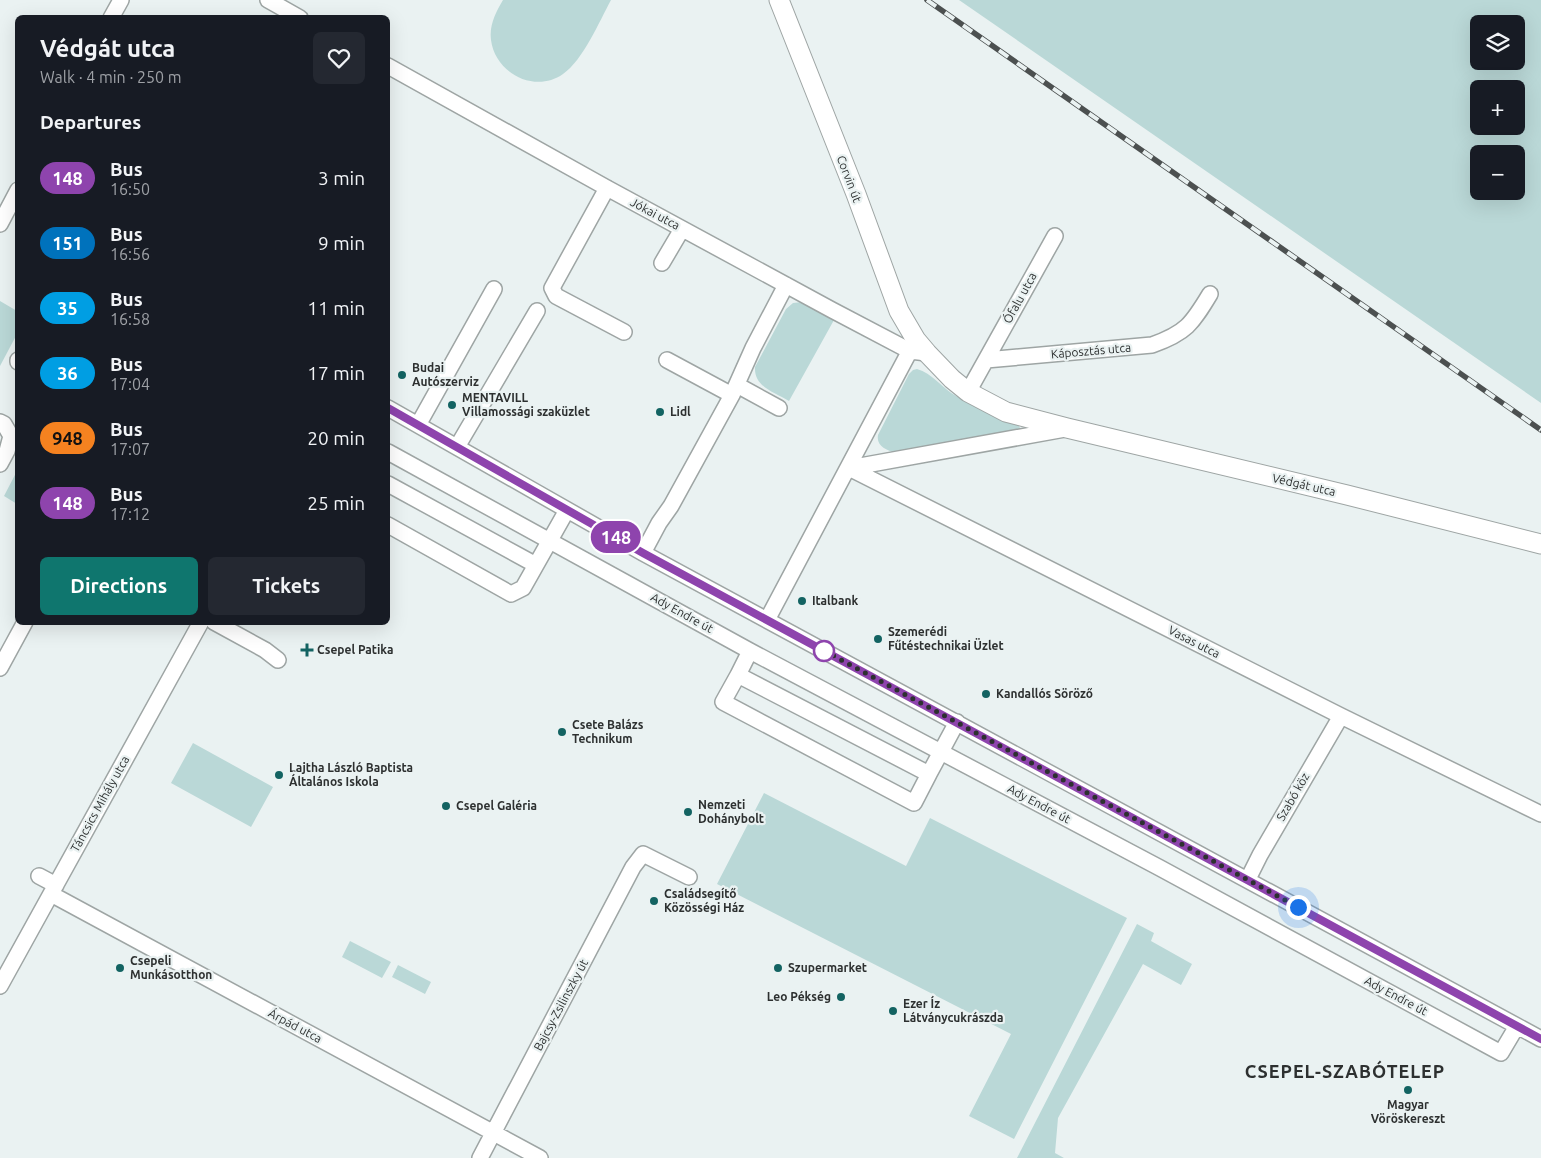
<!DOCTYPE html>
<html lang="en">
<head>
<meta charset="utf-8">
<style>
  :root { --surface:#171b24; --page:#242831; --text:#f1f3f6; --muted:#9ea1a6; --accent:#0f766e }
  body { margin:0; font-family:Ubuntu,sans-serif; background:var(--page); color:var(--text); height:100vh; display:flex; flex-direction:column; font-size:19px; white-space:nowrap }
  * { box-sizing:border-box; margin:0 }
  p { font-size:16px; color:var(--muted) }
  .icon { flex:none; width:28px; height:28px; fill:none; stroke:currentColor; stroke-width:2; stroke-linecap:round; stroke-linejoin:round }
  .map { position:relative; flex:1; overflow:hidden }
  .panel { position:absolute; left:15px; top:15px; width:375px; height:610px; display:flex; flex-direction:column; background:var(--surface); border-radius:8px; box-shadow:0 5px 20px #0002 }
  .panel>* { flex:none }
  .badge { padding:0 10px; border-radius:16px; font-size:18px; line-height:32px }
  .tools { position:absolute; left:1470px; top:15px; display:grid; gap:10px }
  .tools a { display:grid; place-items:center; width:55px; height:55px; border-radius:8px; background:var(--surface); box-shadow:0 5px 20px #0002; font-size:25px }
  .you { position:absolute; width:25px; height:25px; margin:-12px; border:4px solid #fff; border-radius:50%; background:#1a73e8; box-shadow:0 0 0 8px #1a73e833 }
  .map>.badge { position:absolute; translate:-50% -50%; box-shadow:0 0 0 2px #fff }
  h2 { padding:0 25px; font-size:19px; line-height:45px }
  .round { display:grid; place-items:center; flex:none; width:52px; height:52px; border-radius:8px; background:var(--page) }
  .overview { display:flex; align-items:center; justify-content:space-between; height:85px; padding:0 25px }
  h1 { font-size:24px; font-weight:700; line-height:38px }
  .primary-button { display:flex; gap:10px; margin-top:auto; padding:10px 25px }
  .primary-button a { flex:1; height:58px; border-radius:8px; background:var(--accent); color:#fff; font-size:20px; font-weight:700; line-height:58px; text-align:center }
  .primary-button a+a { background:var(--page); color:var(--text) }
  ul { padding:0; list-style:none }
  li { display:flex; align-items:center; gap:15px; height:65px; padding:0 25px }
  li div { flex:1 }
  li b { display:block; font-size:19px }
  li em { font-style:normal }
  li .badge { min-width:55px; font-weight:700; text-align:center }
  .map>svg:first-child { display:block }
  .green { fill:#bad8d7; fill-rule:evenodd }
  .lines { fill:none; stroke-linecap:round; stroke-linejoin:round }
  .minor-casing { stroke:#9ea5a4; stroke-width:18 }
  .major-casing { stroke:#9ea5a4; stroke-width:21 }
  .minor { stroke:#fff; stroke-width:15 }
  .major { stroke:#fff; stroke-width:19 }
  .rail-casing { stroke:#4c5050; stroke-width:5.5 }
  .rail { stroke:#eaf2f2; stroke-width:4; stroke-dasharray:11; stroke-linecap:butt }
  .line-casing { stroke:#fff; stroke-width:11 }
  .line { stroke:#8e44ad; stroke-width:8 }
  .walk { stroke:#2d3030; stroke-width:5; stroke-dasharray:0 9 }
  .poi-dot { fill:#136362; stroke:#eaf2f2; stroke-width:2 }
  .stop-dot { fill:#fff; stroke:#8e44ad; stroke-width:2.5 }
  .labels { text-anchor:middle; stroke-width:4.5; stroke-linejoin:round; paint-order:stroke }
  .street-label { font-size:12px; fill:#2d3030; stroke:#eaf2f2 }
  .poi-label { font-size:12px; font-weight:bold; fill:#2d3030; stroke:#eaf2f2; text-anchor:start }
  .district-label { font-size:18px; font-weight:bold; letter-spacing:1px; fill:#2d3030; stroke:#eaf2f2 }
</style>
</head>
<body>
<div class="map">
<svg width="1541" height="1158" viewBox="0 0 1541 1158">
  <rect width="100%" height="100%" fill="#eaf2f2"/>
  <path class="green" d="M503,0H611C599,22 583,60 563,74C535,94 495,73 491,40C489,25 496,12 503,0Z
    M959,0H1541V403ZM1479,24H1516V61H1479ZM1479,89H1516V126H1479ZM1479,154H1516V191H1479Z
    M0,301L17,311V334L0,366Z
    M802,302L834,320L789,401C774,392 754,387 755,367L786,309L793,303Z
    M917,369C932,373 942,388 956,396C976,407 997,415 1018,424L1020,428V431L896,453C886,450 876,446 878,435L909,374L913,370Z
    M17,471L18,504H17L4,496Z
    M193,743L273,787L251,827L171,783Z
    M764,793L906,866L930,818L1127,918L1014,1139L969,1116L1011,1034L717,884Z
    M1137,924L1154,933L1151,941L1192,964L1181,985L1143,964L1058,1118L1055,1153L1064,1158H1017Z
    M350,941L391,962L382,978L342,957Z
    M398,965L431,982L425,994L392,977Z"/>
  <g class="lines">
    <g class="minor-casing">
      <path id="minor" d="M268,0L300,18
        M111,18L121,0
        M388,66L607,188L832,310L910,351L927,353
        M607,188L552,288L556,296L624,332
        M0,224L18,190
        M662,263L682,229
        M18,360V362
        M667,360L732,395
        M986,360L1152,345C1186,333 1192,324 1210,294
        M737,385L779,408
        M968,392L1055,236
        M388,408L643,553L1541,1039
        M0,422L4,424L11,436L7,451L0,464
        M418,425L494,289
        M457,447L537,311
        M388,452L750,651L1160,868L1501,1053L1517,1026
        M849,468L1341,716L1541,814
        M849,468L1065,429
        M388,484L536,565
        M388,525L511,594L523,588L567,510
        M643,553L659,523L671,506L732,395L753,348L786,285
        M767,620L914,343
        M214,622L265,650L278,660
        M750,651L738,675L929,774L957,722
        M0,668L25,622
        M738,675L723,702L914,803L929,774
        M39,876L56,885
        M1248,879L1260,855L1341,716
        M51,894L540,1158
        M0,986L201,622
        M480,1158L633,867L643,854L689,877"/>
    </g>
    <g class="major-casing">
      <path id="major" d="M779,0L856,194L899,311L916,340L927,353L952,379L968,392L1006,412L1067,428L1347,495L1541,544"/>
    </g>
    <use href="#minor" class="minor"/>
    <use href="#major" class="major"/>
    <g class="rail-casing">
      <path id="rail" d="M927,0L1541,430"/>
    </g>
    <use href="#rail" class="rail"/>
  </g>
  <g class="lines">
    <g class="line-casing">
      <path id="line" d="M388,408L643,553L1541,1039"/>
    </g>
    <use href="#line" class="line"/>
    <path class="walk" d="M824,651L821,649L1298,907"/>
  </g>
  <g class="poi-dot">
    <circle cx="402" cy="375" r="5"/>
    <circle cx="452" cy="405" r="5"/>
    <circle cx="660" cy="412" r="5"/>
    <circle cx="802" cy="601" r="5"/>
    <circle cx="878" cy="639" r="5"/>
    <path d="M304.5 642.5h5v5h5v5h-5v5h-5v-5h-5v-5h5z"/>
    <circle cx="986" cy="694" r="5"/>
    <circle cx="562" cy="732" r="5"/>
    <circle cx="279" cy="775" r="5"/>
    <circle cx="446" cy="806" r="5"/>
    <circle cx="688" cy="812" r="5"/>
    <circle cx="654" cy="901" r="5"/>
    <circle cx="120" cy="968" r="5"/>
    <circle cx="778" cy="968" r="5"/>
    <circle cx="841" cy="997" r="5"/>
    <circle cx="893" cy="1011" r="5"/>
    <circle cx="1408" cy="1090" r="5"/>
  </g>
  <circle class="stop-dot" cx="824" cy="651" r="10"/>
  <g class="labels">
    <g class="street-label">
      <text transform="translate(849 179) rotate(69)" y="4">Corvin út</text>
      <text transform="translate(655 214) rotate(28)" y="4">Jókai utca</text>
      <text transform="translate(1020 298) rotate(-61)" y="4">Ófalu utca</text>
      <text transform="translate(1091 351) rotate(-5)" y="4">Káposztás utca</text>
      <text transform="translate(1304 485) rotate(13)" y="4">Védgát utca</text>
      <text transform="translate(682 613) rotate(29)" y="4">Ady Endre út</text>
      <text transform="translate(1194 642) rotate(27)" y="4">Vasas utca</text>
      <text transform="translate(1293 797) rotate(-60)" y="4">Szabó köz</text>
      <text transform="translate(100 804) rotate(-61)" y="4">Táncsics Mihály utca</text>
      <text transform="translate(1039 804) rotate(28)" y="4">Ady Endre út</text>
      <text transform="translate(1396 996) rotate(28)" y="4">Ady Endre út</text>
      <text transform="translate(561 1005) rotate(-62)" y="4">Bajcsy-Zsilinszky út</text>
      <text transform="translate(295 1026) rotate(28)" y="4">Árpád utca</text>
    </g>
    <g class="poi-label">
      <text x="412" y="372">Budai<tspan x="412" dy="14">Autószerviz</tspan></text>
      <text x="462" y="402">MENTAVILL<tspan x="462" dy="14">Villamossági szaküzlet</tspan></text>
      <text x="670" y="416">Lidl</text>
      <text x="812" y="605">Italbank</text>
      <text x="888" y="636">Szemerédi<tspan x="888" dy="14">Fűtéstechnikai Üzlet</tspan></text>
      <text x="317" y="654">Csepel Patika</text>
      <text x="996" y="698">Kandallós Söröző</text>
      <text x="572" y="729">Csete Balázs<tspan x="572" dy="14">Technikum</tspan></text>
      <text x="289" y="772">Lajtha László Baptista<tspan x="289" dy="14">Általános Iskola</tspan></text>
      <text x="698" y="809">Nemzeti<tspan x="698" dy="14">Dohánybolt</tspan></text>
      <text x="456" y="810">Csepel Galéria</text>
      <text x="664" y="898">Családsegítő<tspan x="664" dy="14">Közösségi Ház</tspan></text>
      <text x="130" y="965">Csepeli<tspan x="130" dy="14">Munkásotthon</tspan></text>
      <text x="788" y="972">Szupermarket</text>
      <text x="831" y="1001" text-anchor="end">Leo Pékség</text>
      <text x="903" y="1008">Ezer Íz<tspan x="903" dy="14">Látványcukrászda</tspan></text>
      <text x="1408" y="1109" text-anchor="middle">Magyar<tspan x="1408" dy="14">Vöröskereszt</tspan></text>
    </g>
    <g class="district-label">
      <text x="1345" y="1078">CSEPEL-SZABÓTELEP</text>
    </g>
  </g>
</svg>
<div class="tools">
<a><svg class="icon" aria-label="layers" viewBox="0 0 24 24"><path d="M12 4l9 5-9 5-9-5zM3 14l9 5 9-5"/></svg></a>
<a>+</a>
<a>−</a>
</div>
<div class="you" style="left:1298px;top:907px"></div>
<b class="badge" style="left:616px;top:537px;background:#8e44ad;color:#fff">148</b>
<section class="panel">
<div class="overview"><div><h1>Védgát utca</h1><p>Walk · 4 min · 250 m</p></div><a class="round"><svg class="icon" aria-label="heart" viewBox="0 0 24 24"><path d="M12 20l-8-8c-3-5 5-10 8-4 3-6 11-1 8 4z"/></svg></a></div>
<h2>Departures</h2>
<ul>
<li><span class="badge" style="background:#8e44ad;color:#fff">148</span><div><b>Bus</b><p>16:50</p></div><em>3 min</em></li>
<li><span class="badge" style="background:#0072bc;color:#fff">151</span><div><b>Bus</b><p>16:56</p></div><em>9 min</em></li>
<li><span class="badge" style="background:#009ee3;color:#fff">35</span><div><b>Bus</b><p>16:58</p></div><em>11 min</em></li>
<li><span class="badge" style="background:#009ee3;color:#fff">36</span><div><b>Bus</b><p>17:04</p></div><em>17 min</em></li>
<li><span class="badge" style="background:#f58220;color:#111">948</span><div><b>Bus</b><p>17:07</p></div><em>20 min</em></li>
<li><span class="badge" style="background:#8e44ad;color:#fff">148</span><div><b>Bus</b><p>17:12</p></div><em>25 min</em></li>
</ul>
<div class="primary-button"><a>Directions</a><a>Tickets</a></div>
</section>
</div>
</body>
</html>
